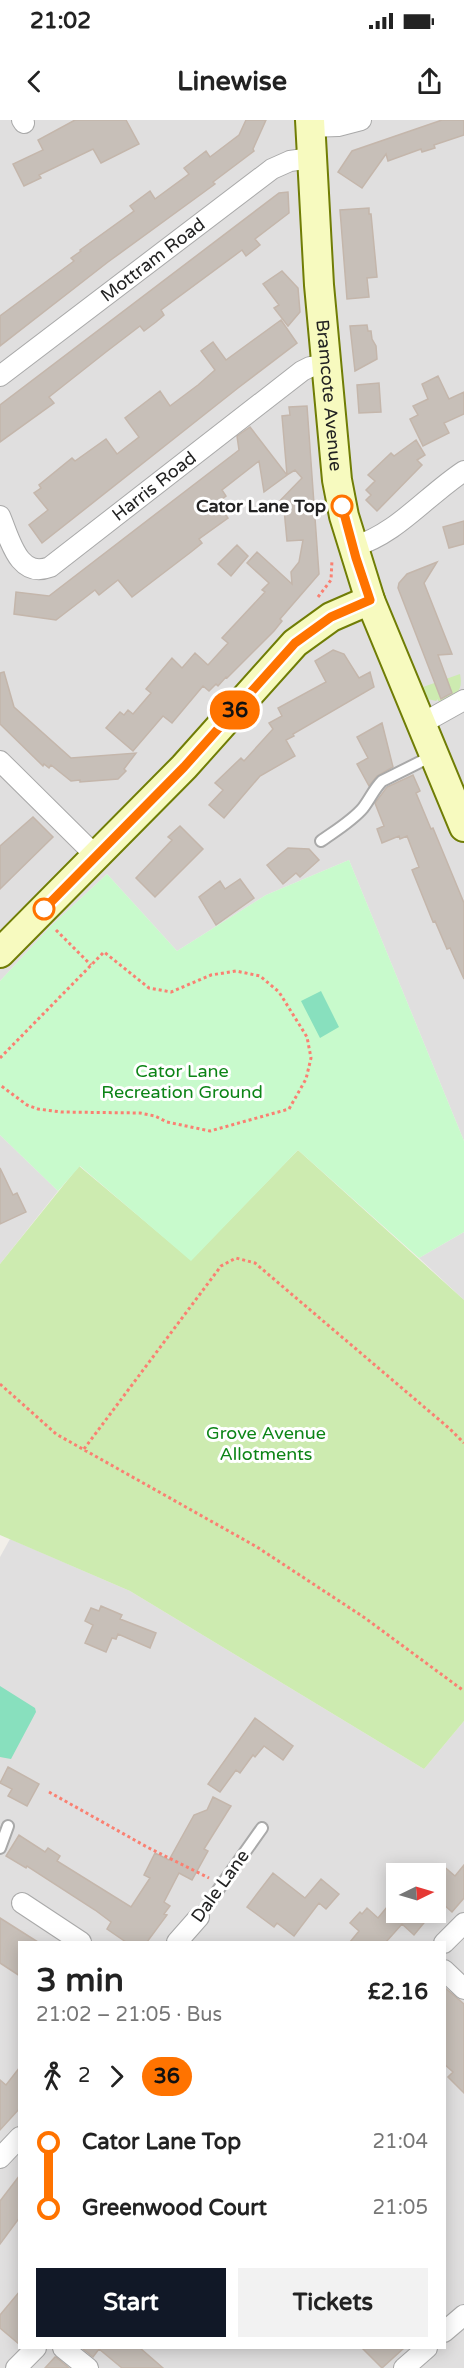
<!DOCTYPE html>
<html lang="en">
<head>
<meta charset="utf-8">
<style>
  :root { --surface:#fff; --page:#f2f2f2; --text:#222; --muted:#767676; --accent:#111827 }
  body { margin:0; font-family:"Varela Round",sans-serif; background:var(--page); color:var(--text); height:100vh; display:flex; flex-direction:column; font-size:22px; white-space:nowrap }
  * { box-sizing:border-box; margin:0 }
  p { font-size:20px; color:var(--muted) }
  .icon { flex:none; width:33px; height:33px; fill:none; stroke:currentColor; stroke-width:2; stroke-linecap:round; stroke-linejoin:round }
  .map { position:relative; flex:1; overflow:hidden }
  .side { position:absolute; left:18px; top:1821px; width:428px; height:408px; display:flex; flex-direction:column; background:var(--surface); border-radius:0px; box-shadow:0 3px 15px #0003 }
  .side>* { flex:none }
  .badge { padding:0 12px; border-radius:20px; font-size:21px; line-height:39px }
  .needle { width:39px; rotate:85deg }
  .tools { position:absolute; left:386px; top:1743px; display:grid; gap:12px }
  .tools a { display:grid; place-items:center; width:60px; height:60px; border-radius:0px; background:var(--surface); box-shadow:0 3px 15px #0003; font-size:30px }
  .map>.badge { position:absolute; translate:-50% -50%; box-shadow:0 0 0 3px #fff }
  .legs { display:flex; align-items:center; gap:9px; height:66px; padding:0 18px; font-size:20px }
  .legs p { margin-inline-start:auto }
  .headline { display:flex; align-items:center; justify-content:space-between; height:102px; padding:0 18px }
  h1 { font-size:33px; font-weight:700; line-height:45px }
  .action { display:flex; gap:12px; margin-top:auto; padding:12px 18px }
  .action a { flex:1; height:69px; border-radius:0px; background:var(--accent); color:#fff; font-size:24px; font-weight:700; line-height:69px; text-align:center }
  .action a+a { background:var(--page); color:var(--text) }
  ul { padding:0 18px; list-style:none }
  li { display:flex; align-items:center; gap:21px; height:66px; font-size:22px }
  li i { display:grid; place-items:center; width:9px; height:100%; margin:0 8px; background:currentColor }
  li i::after { content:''; width:15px; height:15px; margin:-8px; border:4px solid; border-radius:50%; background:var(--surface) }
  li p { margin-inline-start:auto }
  li:first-child i { background:linear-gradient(#0000 50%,currentColor 0) }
  li:last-child i { background:linear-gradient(currentColor 50%,#0000 0) }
  .status { display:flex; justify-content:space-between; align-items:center; height:42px; padding:0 30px; background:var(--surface); direction:ltr }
  .status svg { height:16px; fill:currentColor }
  header { display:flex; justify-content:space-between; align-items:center; height:78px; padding:0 18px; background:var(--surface); font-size:27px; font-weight:700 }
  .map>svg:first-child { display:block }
  .residential { fill:#e0dfdf; fill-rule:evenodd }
  .grass { fill:#cdebb0 }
  .park { fill:#c8facc }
  .pitch { fill:#88e0be }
  .building { fill:#c7bfb8; stroke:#c4b6ab; stroke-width:1.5 }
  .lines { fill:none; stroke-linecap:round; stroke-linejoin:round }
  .lane-casing { stroke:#a9a9a9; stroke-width:14 }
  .street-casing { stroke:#a9a9a9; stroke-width:22 }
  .secondary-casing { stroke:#707d05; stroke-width:32 }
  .path { stroke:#fa8072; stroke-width:3; stroke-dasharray:3 3; stroke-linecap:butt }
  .lane { stroke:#fff; stroke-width:10 }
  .street { stroke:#fff; stroke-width:20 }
  .secondary { stroke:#f7fabf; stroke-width:28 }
  .line-1-casing { stroke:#fff; stroke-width:14 }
  .line-1 { stroke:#ff7300; stroke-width:9 }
  .stop-1-dot { fill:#fff; stroke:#ff7300; stroke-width:3 }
  .labels { text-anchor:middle; stroke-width:6; stroke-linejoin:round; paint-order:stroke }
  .street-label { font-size:18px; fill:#222; stroke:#fff }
  .stop-label { font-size:18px; font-weight:bold; fill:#222; stroke:#fff; text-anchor:end }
  .park-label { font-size:18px; fill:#0c8416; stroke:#fff }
</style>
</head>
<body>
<div class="status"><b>21:02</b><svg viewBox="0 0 49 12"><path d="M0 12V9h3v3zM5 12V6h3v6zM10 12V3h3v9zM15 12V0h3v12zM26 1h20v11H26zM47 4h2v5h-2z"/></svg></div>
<header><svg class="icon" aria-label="back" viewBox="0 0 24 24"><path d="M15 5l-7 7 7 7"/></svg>Linewise<svg class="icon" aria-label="share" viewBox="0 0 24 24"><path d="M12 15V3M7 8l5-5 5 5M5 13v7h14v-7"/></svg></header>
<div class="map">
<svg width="464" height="2248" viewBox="0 0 464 2248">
  <rect width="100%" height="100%" fill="#f2efe9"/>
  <path class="residential" d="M0,0H464V1021L349,740L266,775L177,831L107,754L51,806L0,861Z
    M0,1015L58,1071L0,1144Z
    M464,1112V1180L419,1138Z
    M10,1419L130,1471L424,1649L464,1601V2248H0V1437ZM396,1754H435V1792H396ZM20,1822H444V2228H20Z"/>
  <path class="grass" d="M460,554C463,570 458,574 445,582L438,581V579L436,581L428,579L423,567Z
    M298,1030L464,1180V1601L424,1649L130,1471L0,1415V1144L79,1046L191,1140Z"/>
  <path class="park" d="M349,740L464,1021V1112L419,1138L298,1030L191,1141L80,1046L58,1071L0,1015V861L51,806L107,754L177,831L266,775Z"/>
  <path class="pitch" d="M321,871L339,907L320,918L301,881Z
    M0,1566L35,1588L36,1592L11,1639L0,1637Z"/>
  <path class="building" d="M75,0H126L139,24L101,43L93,29L39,55L41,58L24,66L13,44L43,30L38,20Z
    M246,0H266L253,29L254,31L213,62L215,64L108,142L0,226V196L74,141L71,138L81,131L80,130L134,91L130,86L150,71L155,79L189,54L184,48L206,31L210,37L239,15Z
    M442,0H464V15L434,25L435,28L422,32L421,29L388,41L386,34L362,68L338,52L352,31Z
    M288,72L289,93L255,119L260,125L246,136L242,130L161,190L164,195L156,202L144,211L140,206L106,232L49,277L54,283L0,322V285L279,73Z
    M369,88V94H371L377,157L367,158L369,177L347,179L340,90Z
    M282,151L298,168L300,192L288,206L274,188L279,185L263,164Z
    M281,200L297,223L238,268L42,423L29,405L48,390L34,373L41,368L39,365L72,338L75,341L106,319L117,334L139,317L125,298L160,271L170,286L198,265L215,250L201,231L213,222L226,240Z
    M367,205L368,211H371L372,219L376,226L377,239L355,251L350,206Z
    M438,256L449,279L464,272V294L444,303L449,313L423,326L410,299L418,295L413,286L428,279L422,264Z
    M379,263L381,292L359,293L357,265Z
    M307,286L319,454L280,499L282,501L274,511L227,558L226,557L218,566L216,564L209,571L203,566L172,603L163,596L133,631L106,608L120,592L124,595L128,590L133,594L151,573L146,569L172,538L182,548L195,533L208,545L228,523L222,518L265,472L262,470L269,463L247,443L257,432L292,464L291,452L299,442L303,420L287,421L284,389L271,390L302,358L295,350L287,355L282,296L290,295L289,287Z
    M250,307L287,355L264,372L259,341L222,370L226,376L217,383L228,398L199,419L202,423L191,432L132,477L118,460L99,475L95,470L56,500L14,494L16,472L49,476L239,330L237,316Z
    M416,320L425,335L417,340L422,345L377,391L366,380L371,375L366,370L375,361L368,355L391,333L394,336Z
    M464,401V424L449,428L443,407Z
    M237,425L248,436L231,456L218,444Z
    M437,442L424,463L452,534L438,535L452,573L441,579L398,468L399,463L407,454Z
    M333,530L344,534L359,558L370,552L374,567L293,614L294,616L286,620L295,636L260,656L224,698L209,685L223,670L215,663L241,638L244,641L273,609L269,603L282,596L278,588L326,562L315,541Z
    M4,552L14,587L71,638L136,633L124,649L126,651L118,659L80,662V660L71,661L51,645L49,648L44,644L43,646L0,604V553Z
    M382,603L393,647L377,656L369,666L357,644L368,638L357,617Z
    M413,655L420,671L416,673L431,709L433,708L464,783V859L450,828L447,829L435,801L433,802L412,750L419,747L407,716L400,719L399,716L382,723L377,709L384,706L375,683L387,667Z
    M33,697L53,717L0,769V726Z
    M180,706L203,729L155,777L136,758L172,720L168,717Z
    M288,728L309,729L319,740L300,757L296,753L283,764L267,745Z
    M240,759L254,778L216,805L199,777L220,761L225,769Z
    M0,1048L13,1075L17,1073L26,1092L0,1104Z
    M101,1486L122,1495L120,1499L156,1513L150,1528L118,1514L116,1519L112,1518L106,1532L85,1523L93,1505L85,1501L91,1488L99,1491Z
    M255,1598L293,1626L283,1640L264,1626L255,1637L253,1635L240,1653L236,1650L220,1672L208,1664Z
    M8,1647L39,1664L27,1686L8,1676L12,1669L0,1663Z
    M213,1677L231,1686L204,1729L208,1731L192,1760L179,1753L164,1782L170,1786L164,1794L167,1795L147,1822H126L107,1809L111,1802L95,1790L27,1746L26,1748L6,1736L19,1715L45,1732L48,1728L60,1736L57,1741L131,1787L150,1758L144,1755L155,1733L169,1740L194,1695L207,1690Z
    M441,1744L455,1756L464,1745V1778L452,1792L435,1777V1751Z
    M273,1753L305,1778L321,1759L339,1774L326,1789L319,1783L294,1816L277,1803L274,1807L247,1787Z
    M396,1776V1792H433L414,1815L402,1804L386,1822H350L359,1811L350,1803L360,1792L362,1794L367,1788L378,1798Z
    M0,1798L38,1822H20V1856L0,1843Z
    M444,1867L464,1884V1973L448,1957L453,1952L444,1944Z
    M20,1947V1988L0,2010V1960L6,1965Z
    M20,2055V2097L0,2124V2081Z
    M20,2171V2225L0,2208V2195Z
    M82,2228H140L163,2248H122L99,2229L93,2237Z
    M362,2228H404L382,2248Z
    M55,2237H56L69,2248H45Z"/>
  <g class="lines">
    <g class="lane-casing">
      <path id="lane" d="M321,721C335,711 352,701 363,688C370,679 374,669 382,661L434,635
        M0,1728L8,1706
        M199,1797L262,1708"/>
    </g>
    <g class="street-casing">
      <g id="street">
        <path d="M22,0L24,3"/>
        <path d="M310,7L338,6L361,0"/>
        <path id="s1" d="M0,256L272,49L290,41L311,38"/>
        <path id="s2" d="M0,396C10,419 18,459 50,447L302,251L310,247L327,244"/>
        <path d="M353,427C397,414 426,376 464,351"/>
        <path d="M421,604L464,580"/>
        <path d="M0,641L96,736"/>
        <path d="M22,1783L81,1822"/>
        <path d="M177,1822L199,1797"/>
        <path d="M444,1823L464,1803"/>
        <path d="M444,1850L464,1869"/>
        <path d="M0,2038L20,2017"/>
        <path d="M444,2212L464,2195"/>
        <path d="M63,2228L88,2248"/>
        <path d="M16,2248L36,2228"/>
        <path d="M404,2248L427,2228"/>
      </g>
    </g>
    <g class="secondary-casing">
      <g id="secondary">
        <path id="s3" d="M310,0L319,165L337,360L344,396L370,480L464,707"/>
        <path d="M0,833L184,647L295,523L331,497L370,480"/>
      </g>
    </g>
    <path class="path" d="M318,477L331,460L332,440
      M56,810L91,845
      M0,938L104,832L149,868L171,872L211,855L236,851L260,856L279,872L307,917L311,938L306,959L289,989L210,1011L167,1002L155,996L140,993L61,992L38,989L27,985L0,965
      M0,1264L56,1314L257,1427L365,1498L464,1571
      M84,1329L221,1146L236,1138L255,1143L450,1309L464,1323
      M49,1672L147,1727L209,1758"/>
    <use href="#lane" class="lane"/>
    <use href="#street" class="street"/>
    <use href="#secondary" class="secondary"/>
  </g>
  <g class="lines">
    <g class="line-1-casing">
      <path id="line-1" d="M44,789L184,647L295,523L331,497L370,480L356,438L342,386"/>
    </g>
    <use href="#line-1" class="line-1"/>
  </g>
  <g class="stop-1-dot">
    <circle cx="342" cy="386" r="10"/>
    <circle cx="44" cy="789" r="10"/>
  </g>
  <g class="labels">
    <g class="street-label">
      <text dy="6" stroke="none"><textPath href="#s1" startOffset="192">Mottram Road</textPath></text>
      <text dy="6" stroke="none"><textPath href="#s3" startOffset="276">Bramcote Avenue</textPath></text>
      <text dy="6" stroke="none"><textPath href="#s2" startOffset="213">Harris Road</textPath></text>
      <text transform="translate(220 1766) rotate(-54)" y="6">Dale Lane</text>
    </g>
    <g class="stop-label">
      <text x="326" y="392">Cator Lane Top</text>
    </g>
    <g class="park-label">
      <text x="182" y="957">Cator Lane<tspan x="182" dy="21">Recreation Ground</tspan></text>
      <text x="266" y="1319">Grove Avenue<tspan x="266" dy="21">Allotments</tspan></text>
    </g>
  </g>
</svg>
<div class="tools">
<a><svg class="needle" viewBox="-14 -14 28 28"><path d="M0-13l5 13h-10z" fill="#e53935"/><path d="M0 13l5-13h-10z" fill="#767676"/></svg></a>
</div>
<b class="badge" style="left:235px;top:590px;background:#ff7300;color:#111">36</b>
<section class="side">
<div class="headline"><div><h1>3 min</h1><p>21:02 – 21:05 · Bus</p></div><b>£2.16</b></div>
<div class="legs"><svg class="icon" aria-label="walk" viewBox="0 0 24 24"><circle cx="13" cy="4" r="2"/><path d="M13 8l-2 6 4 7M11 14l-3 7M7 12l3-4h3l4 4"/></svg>2<svg class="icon" aria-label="forward" viewBox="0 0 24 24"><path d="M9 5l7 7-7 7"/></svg><b class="badge" style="background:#ff7300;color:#111">36</b></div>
<ul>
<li><i style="color:#ff7300"></i><b>Cator Lane Top</b><p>21:04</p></li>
<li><i style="color:#ff7300"></i><b>Greenwood Court</b><p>21:05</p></li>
</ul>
<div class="action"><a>Start</a><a>Tickets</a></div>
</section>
</div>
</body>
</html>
